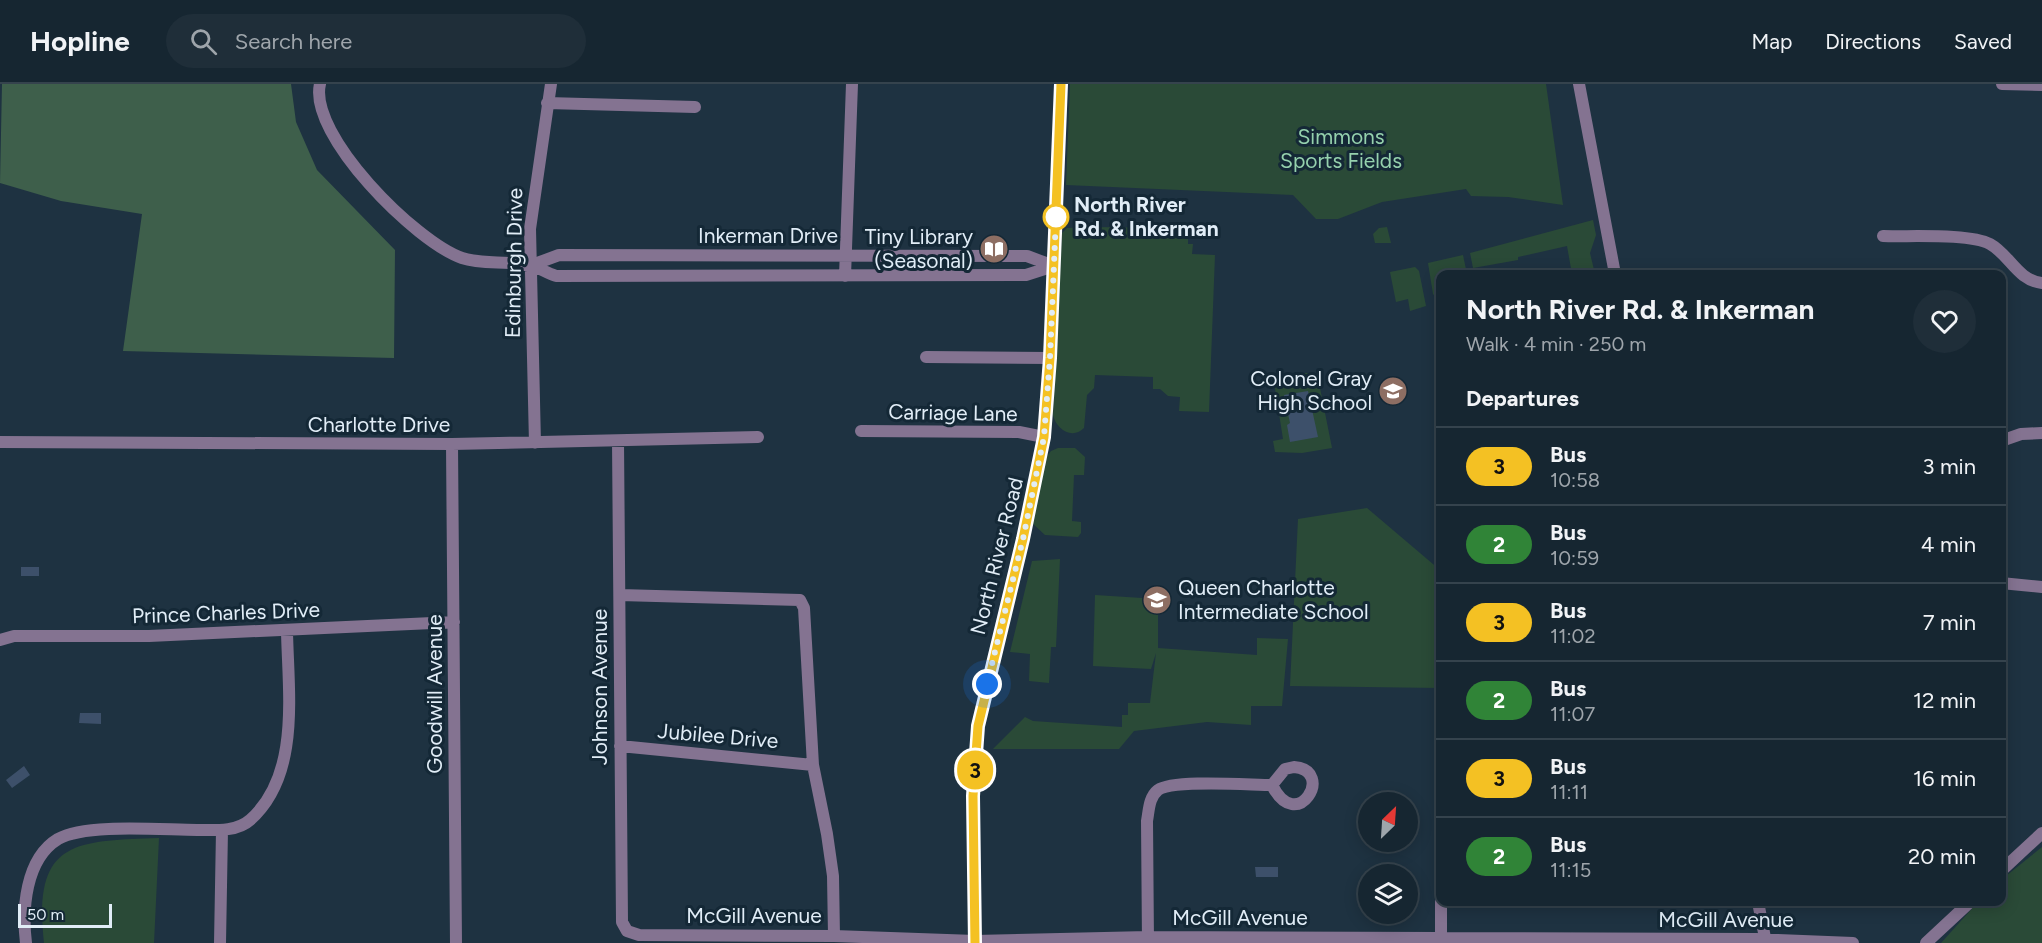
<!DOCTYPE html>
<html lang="en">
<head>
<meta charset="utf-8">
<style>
  :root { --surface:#162631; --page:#1f2e39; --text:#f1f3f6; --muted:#9ea5ab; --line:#35434d }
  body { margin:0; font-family:Figtree,sans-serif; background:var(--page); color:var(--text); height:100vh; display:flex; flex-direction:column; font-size:22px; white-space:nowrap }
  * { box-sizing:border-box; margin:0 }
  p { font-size:20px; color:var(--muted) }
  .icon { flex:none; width:33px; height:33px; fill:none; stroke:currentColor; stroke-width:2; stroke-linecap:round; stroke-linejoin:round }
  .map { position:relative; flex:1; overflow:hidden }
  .panel { position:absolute; left:1436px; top:186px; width:570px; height:636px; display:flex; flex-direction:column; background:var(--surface); border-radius:12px; box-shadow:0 3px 15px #0003,0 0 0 2px var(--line) }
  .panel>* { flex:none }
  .badge { padding:0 12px; border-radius:20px; font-size:21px; line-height:39px }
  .needle { width:39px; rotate:25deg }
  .controls { position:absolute; left:1358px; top:708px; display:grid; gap:12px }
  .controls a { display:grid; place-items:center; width:60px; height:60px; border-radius:50%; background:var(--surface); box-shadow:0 3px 15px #0003,0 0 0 2px var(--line); font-size:30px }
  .scale { position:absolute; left:18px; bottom:15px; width:94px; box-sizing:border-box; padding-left:6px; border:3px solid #e1edf7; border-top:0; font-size:16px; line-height:21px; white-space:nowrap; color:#e1edf7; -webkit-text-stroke:4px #142836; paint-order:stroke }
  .you { position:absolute; width:30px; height:30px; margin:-15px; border:4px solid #fff; border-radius:50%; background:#1a73e8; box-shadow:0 0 0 9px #1a73e833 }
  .map>.badge { position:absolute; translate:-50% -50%; box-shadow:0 0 0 3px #fff }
  h2 { padding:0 30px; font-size:22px; line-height:54px }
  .round { display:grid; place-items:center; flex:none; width:63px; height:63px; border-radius:32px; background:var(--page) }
  .overview { display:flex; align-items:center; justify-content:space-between; height:102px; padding:0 30px }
  h1 { font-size:28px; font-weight:700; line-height:45px }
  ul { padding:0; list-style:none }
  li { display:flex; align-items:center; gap:18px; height:78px; padding:0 30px; border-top:2px solid var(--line) }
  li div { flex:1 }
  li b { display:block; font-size:22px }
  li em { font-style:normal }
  li .badge { min-width:66px; font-weight:700; text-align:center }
  header { display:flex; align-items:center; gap:36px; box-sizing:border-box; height:84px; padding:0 30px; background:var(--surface); border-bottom:2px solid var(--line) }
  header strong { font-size:28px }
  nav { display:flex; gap:33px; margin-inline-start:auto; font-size:21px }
  .search { width:420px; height:54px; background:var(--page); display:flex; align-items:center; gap:15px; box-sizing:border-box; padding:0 21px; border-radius:33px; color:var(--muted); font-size:22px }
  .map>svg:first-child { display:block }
  .green { fill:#2a4a37 }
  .forest { fill:#3e5f4b }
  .water { fill:#3d506a }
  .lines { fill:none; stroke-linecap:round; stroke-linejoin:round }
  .street { stroke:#847391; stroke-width:12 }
  .secondary { stroke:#b498c8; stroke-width:12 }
  .line-casing { stroke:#fff; stroke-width:14 }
  .line { stroke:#f4c123; stroke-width:9 }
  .walk { stroke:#e1edf7; stroke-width:6; stroke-dasharray:0 10.8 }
  .stop-dot { fill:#fff; stroke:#f4c123; stroke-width:3 }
  .labels { text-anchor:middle; stroke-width:6; stroke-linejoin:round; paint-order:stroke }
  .park-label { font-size:21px; fill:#95d1ad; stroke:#142836 }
  .stop-label { font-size:21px; font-weight:bold; fill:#e1edf7; stroke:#142836; text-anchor:start }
  .street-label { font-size:21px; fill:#e1edf7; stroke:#142836 }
  .poi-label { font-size:21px; fill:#e1edf7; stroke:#142836; text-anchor:end }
</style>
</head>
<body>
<header>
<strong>Hopline</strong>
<div class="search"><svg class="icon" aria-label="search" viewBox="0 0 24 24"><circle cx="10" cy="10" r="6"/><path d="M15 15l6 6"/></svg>Search here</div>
<nav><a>Map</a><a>Directions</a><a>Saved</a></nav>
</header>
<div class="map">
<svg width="2042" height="859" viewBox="0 0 2042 859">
  <rect width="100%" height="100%" fill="#1e3241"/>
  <path class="green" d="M1070,0H1546L1563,121L1508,113L1471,112L1466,105L1382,118L1338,135H1316L1293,111L1066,101Z
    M1593,136L1596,151L1590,169L1595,190H1572L1567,162L1518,173V176L1473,184L1470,169Z
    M1087,143L1179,144L1188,151V160H1193L1192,170L1215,171L1209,328L1179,327L1180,313L1168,312L1160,305H1153V293L1095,291L1094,304L1087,311L1084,344C1072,356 1056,345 1053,331L1062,149L1067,144Z
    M1387,143L1391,159H1375L1373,150L1379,144Z
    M1463,171L1467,190H1440V219L1433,210L1428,179Z
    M1415,183L1419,187L1426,222L1410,227L1408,215L1396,218L1390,188Z
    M1299,289H1317L1332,364L1302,369L1275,368L1273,357L1283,355L1274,298H1298Z
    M1058,364H1075L1085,373L1084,391H1074L1072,437L1081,438V449L1078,453L1045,451L1032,439L1045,375L1051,367Z
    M1367,424L1440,486V604L1290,602L1298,435Z
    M1060,475L1056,563H1051L1049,599L1029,597L1030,570L1010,568L1032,477Z
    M1095,511L1158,515V564L1257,571V554L1288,555L1282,622H1251V641L1207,638L1134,647L1119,665H993L1025,633L1033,637L1122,643V631H1128V619H1150L1156,569L1151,585L1093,582Z
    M159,754L154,859H44C33,757 73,757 159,754Z
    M2042,763V859H1941L1978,818H2001V796Z"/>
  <path class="forest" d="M2,0H291L296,38L317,86L395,166L394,274L123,267L142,130L61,117L0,99Z"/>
  <path class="water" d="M1308,307L1318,353L1290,358L1287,341L1290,339L1284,311Z
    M21,483H39V492H21Z
    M80,629H101V640L79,639Z
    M24,682L30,691L12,704L6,696Z
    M1255,783H1278V793H1256Z"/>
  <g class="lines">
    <path class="street" d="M320,0C308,51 416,158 462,174C483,181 508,176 530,182C539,184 548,189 556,192L1026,191L1054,182
      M1579,0L1615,190
      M2002,0L2042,1
      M547,19L695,23
      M1883,152C1908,153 1970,149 1990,160C2010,171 2017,196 2042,199
      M529,182L559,171L1027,172L1054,182
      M845,192L852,0
      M926,273L1050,274
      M861,347L1019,348L1044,353
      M618,357L622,838L627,847L639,851L834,852L975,857L1148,853L1756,855L1853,859
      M2001,357L2021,350L2042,349
      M0,358L452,360L758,353
      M535,359L530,145L551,0
      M452,360L456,859
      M2001,499L2042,503
      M620,511L800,516L804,524L813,681L827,750L833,792L834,852
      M0,556L14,552H149L454,538
      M620,662L813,681
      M1294,683C1336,686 1297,752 1272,701L1285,685Z
      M2001,787L2042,749
      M1758,818L1766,859
      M1441,854V818
      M26,859C22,826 25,775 58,755C86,739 163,746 197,746C213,746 237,748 250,736C301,691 288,608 287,547
      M220,859L222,746
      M1148,859L1147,737C1149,726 1149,713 1158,706C1173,695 1250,701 1272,701
      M1926,859L1970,818"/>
    <path class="secondary" d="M975,859L973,712L978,642L1023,455L1044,353L1050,274L1061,0"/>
  </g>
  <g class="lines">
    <g class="line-casing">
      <path id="line" d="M975,859L973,712L978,642L1023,455L1044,353L1050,274L1061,0"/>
    </g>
    <use href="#line" class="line"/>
    <path class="walk" d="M987,600L1023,455L1044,353L1050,274L1056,133"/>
  </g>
  <defs>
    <g id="library-disc" transform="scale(1.5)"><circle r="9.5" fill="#8d6e63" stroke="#142836"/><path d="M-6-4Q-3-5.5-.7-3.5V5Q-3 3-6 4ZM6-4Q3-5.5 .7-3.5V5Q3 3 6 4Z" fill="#fff"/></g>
    <g id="school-disc" transform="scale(1.5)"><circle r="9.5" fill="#8d6e63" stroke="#142836"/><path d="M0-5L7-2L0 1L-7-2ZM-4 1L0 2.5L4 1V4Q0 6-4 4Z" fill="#fff"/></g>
  </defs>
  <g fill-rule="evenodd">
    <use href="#library-disc" x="994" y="165"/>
    <use href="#school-disc" x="1393" y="307"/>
    <use href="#school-disc" x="1157" y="516"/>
  </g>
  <circle class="stop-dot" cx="1056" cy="133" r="12"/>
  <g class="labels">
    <g class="park-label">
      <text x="1341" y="60">Simmons<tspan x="1341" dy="24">Sports Fields</tspan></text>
    </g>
    <g class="stop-label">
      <text x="1074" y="128">North River<tspan x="1074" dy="24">Rd. &amp; Inkerman</tspan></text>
    </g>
    <g class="street-label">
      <text x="768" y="159">Inkerman Drive</text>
      <text transform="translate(514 179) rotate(-89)" y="7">Edinburgh Drive</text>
      <text transform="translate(953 329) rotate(1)" y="7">Carriage Lane</text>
      <text x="379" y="348">Charlotte Drive</text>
      <text transform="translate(997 472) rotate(-76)" y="7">North River Road</text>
      <text transform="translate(226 529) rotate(-2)" y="7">Prince Charles Drive</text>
      <text transform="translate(600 603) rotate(-90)" y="7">Johnson Avenue</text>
      <text transform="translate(435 610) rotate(-90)" y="7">Goodwill Avenue</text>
      <text transform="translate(718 652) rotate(5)" y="7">Jubilee Drive</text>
      <text x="754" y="839">McGill Avenue</text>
      <text x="1240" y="841">McGill Avenue</text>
      <text x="1726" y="843">McGill Avenue</text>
    </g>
    <g class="poi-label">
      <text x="973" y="160">Tiny Library<tspan x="973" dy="24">(Seasonal)</tspan></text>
      <text x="1372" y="302">Colonel Gray<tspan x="1372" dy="24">High School</tspan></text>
      <text x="1178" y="511" text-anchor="start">Queen Charlotte<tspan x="1178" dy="24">Intermediate School</tspan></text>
    </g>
  </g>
</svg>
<div class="controls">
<a><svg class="needle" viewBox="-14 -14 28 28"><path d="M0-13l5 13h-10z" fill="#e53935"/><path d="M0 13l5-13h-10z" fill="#9ea5ab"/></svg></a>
<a><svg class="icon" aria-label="layers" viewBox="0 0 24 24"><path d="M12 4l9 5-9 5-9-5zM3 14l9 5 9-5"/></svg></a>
</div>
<div class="scale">50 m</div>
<div class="you" style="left:987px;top:600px"></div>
<b class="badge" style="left:975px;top:686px;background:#f4c123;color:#111">3</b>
<section class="panel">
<div class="overview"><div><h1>North River Rd. &amp; Inkerman</h1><p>Walk · 4 min · 250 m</p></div><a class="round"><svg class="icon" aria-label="heart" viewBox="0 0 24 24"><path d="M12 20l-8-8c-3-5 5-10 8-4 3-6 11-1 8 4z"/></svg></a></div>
<h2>Departures</h2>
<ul>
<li><span class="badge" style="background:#f4c123;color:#111">3</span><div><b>Bus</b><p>10:58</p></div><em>3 min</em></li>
<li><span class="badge" style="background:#308437;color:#fff">2</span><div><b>Bus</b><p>10:59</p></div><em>4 min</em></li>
<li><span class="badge" style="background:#f4c123;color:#111">3</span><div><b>Bus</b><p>11:02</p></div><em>7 min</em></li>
<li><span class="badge" style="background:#308437;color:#fff">2</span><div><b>Bus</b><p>11:07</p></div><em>12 min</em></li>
<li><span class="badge" style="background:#f4c123;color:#111">3</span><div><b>Bus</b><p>11:11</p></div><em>16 min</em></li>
<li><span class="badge" style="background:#308437;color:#fff">2</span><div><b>Bus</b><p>11:15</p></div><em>20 min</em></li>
</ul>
</section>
</div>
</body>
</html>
